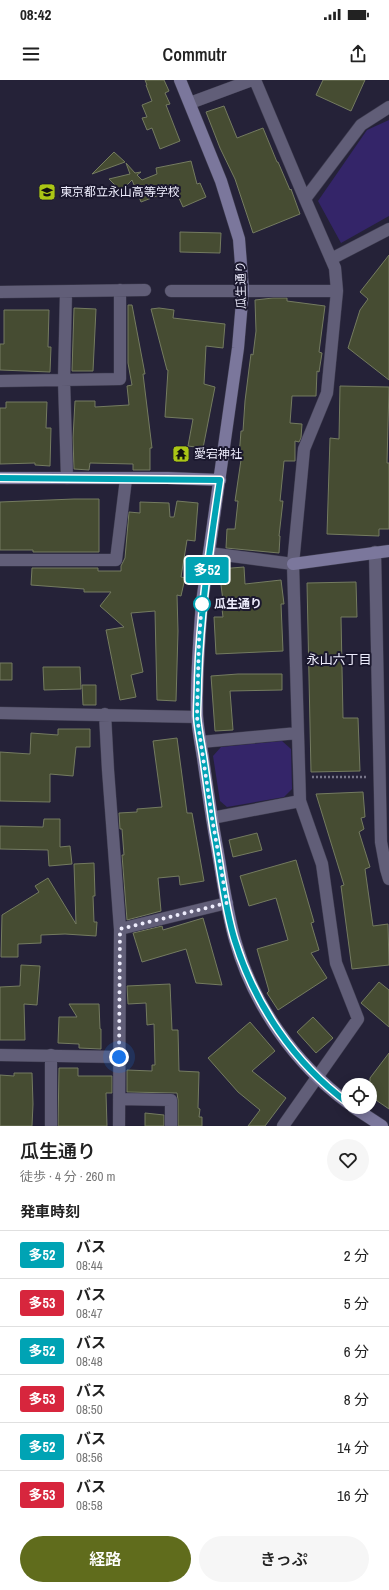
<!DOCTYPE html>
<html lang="ja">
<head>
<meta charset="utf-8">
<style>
  :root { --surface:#fff; --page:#f6f6f6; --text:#222; --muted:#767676; --line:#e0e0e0; --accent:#606c1c }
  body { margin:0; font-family:"Archivo Narrow","Noto Sans JP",sans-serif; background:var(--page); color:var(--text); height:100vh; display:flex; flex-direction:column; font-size:15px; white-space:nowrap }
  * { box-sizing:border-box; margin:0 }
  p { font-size:13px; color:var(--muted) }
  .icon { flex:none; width:22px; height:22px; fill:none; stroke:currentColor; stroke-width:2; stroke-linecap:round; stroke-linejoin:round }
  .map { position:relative; height:1046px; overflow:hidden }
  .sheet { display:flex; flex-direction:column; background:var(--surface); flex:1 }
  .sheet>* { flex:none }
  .badge { padding:0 8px; border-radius:3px; font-size:14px; line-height:26px }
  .controls { position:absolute; left:341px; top:998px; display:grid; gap:8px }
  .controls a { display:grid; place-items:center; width:36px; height:36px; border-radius:50%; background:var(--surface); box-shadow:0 2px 10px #0003; font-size:20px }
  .you { position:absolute; width:20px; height:20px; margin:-10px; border:3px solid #fff; border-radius:50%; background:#1a73e8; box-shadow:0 0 0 6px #1a73e833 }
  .map>.badge { position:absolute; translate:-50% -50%; box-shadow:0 0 0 2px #fff }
  h2 { padding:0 20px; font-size:15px; line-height:36px }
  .round { display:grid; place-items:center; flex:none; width:42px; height:42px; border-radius:21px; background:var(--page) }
  .headline { display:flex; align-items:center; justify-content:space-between; height:68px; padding:0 20px }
  h1 { font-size:19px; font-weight:600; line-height:30px }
  .button { display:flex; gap:8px; margin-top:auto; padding:8px 20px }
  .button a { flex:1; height:46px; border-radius:24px; background:var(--accent); color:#fff; font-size:16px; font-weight:600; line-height:46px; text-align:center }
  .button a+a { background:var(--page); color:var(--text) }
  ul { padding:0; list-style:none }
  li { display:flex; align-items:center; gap:12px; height:48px; padding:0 20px; border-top:1px solid var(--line) }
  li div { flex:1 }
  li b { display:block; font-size:15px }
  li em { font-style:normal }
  li .badge { min-width:44px; font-weight:700; text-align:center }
  .status { display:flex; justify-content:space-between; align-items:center; height:28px; padding:0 20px; background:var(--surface); direction:ltr }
  .status svg { height:11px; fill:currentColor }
  header { display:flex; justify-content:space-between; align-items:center; height:52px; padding:0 20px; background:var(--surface); font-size:18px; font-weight:600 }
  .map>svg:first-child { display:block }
  .green { fill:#342569 }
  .building { fill:#464c32; stroke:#747b60 }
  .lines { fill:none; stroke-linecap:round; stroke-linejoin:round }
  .street-casing { stroke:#3f3d50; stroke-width:13 }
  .secondary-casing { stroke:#3f3d50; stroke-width:13 }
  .path { stroke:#777589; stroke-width:2.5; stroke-dasharray:2 2; stroke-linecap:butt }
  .street { stroke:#615e78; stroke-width:12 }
  .secondary { stroke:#7b779c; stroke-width:12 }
  .line-casing { stroke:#fff; stroke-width:9 }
  .line { stroke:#00a3b4; stroke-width:6 }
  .walk { stroke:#eeedfd; stroke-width:4; stroke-dasharray:0 7.2 }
  .stop-dot { fill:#fff; stroke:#00a3b4; stroke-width:2 }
  .labels { text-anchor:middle; stroke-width:4; stroke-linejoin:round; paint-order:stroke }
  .poi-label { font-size:12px; fill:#eeedfd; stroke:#1b182e; text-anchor:start }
  .street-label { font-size:12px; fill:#eeedfd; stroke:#1b182e }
  .stop-label { font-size:12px; font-weight:bold; fill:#eeedfd; stroke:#1b182e; text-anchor:start }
  .neighbourhood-label { font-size:13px; fill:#eeedfd; stroke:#1b182e }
</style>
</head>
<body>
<div class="status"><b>08:42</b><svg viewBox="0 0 49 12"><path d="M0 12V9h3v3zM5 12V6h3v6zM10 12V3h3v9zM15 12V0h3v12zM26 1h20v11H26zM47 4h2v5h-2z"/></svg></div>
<header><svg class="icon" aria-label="menu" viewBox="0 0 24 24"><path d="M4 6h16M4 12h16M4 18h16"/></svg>Commutr<svg class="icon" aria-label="share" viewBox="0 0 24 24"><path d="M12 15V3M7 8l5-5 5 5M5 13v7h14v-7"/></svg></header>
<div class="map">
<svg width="389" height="1046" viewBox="0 0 389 1046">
  <rect width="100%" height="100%" fill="#252238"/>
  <path class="green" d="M389,40V136L341,163L318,121L367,50Z
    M282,661L291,669L292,709L284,717L227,727L220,721L213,676L221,667Z"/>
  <path class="building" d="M145,0H164L169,11L165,13L170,24L166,25L180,61L160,69L152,48L147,50L142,38L147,37L142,25L152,21L146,5H147Z
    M323,0H365L351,31L316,15Z
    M224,26L237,58L263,48L277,82H278L290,110L291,109L300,134L253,153L235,99L220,68L206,32Z
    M114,72L125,82L92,94Z
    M191,81L197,104L200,103L206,117L183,127L175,109L141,122L132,100L121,111L109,99L130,94L126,83L135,93L141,92L137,95L142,100L157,94L156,88Z
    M180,152L221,153L220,173L180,172Z
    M389,175V300L348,268L360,230L368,219L360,212Z
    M273,218H287V221L325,226L319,272L322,273L319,292L317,291L316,316H292L290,343L302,344L301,358L299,362L295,361V381H284L280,421H283L279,456H280L279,473L226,468L227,449H235L238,421H235L241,380H238L240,364L241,351H243L245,321L249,289L251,274L253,275L256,251L255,220Z
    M128,225H132L145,294H143L152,368H150V390H133V384L90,383L89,390L74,389L73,358L75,321H95V327L129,325L127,306L132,305L128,283Z
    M74,228L96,229L93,291H72Z
    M159,228L174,230L173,238L225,244L223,268L206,266L204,304L215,307L203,368L188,366L193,339L165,337L168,290H167L151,229Z
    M4,230H49L48,267H51L50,292L0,290V264H4Z
    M340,306L389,307L387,383H389V449H379V456L327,454L330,358L339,359Z
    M6,322H47L46,348H51L50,386L35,385V383L0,384V328H6Z
    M74,419H99V472H33V470H0V422Z
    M177,421L198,423L195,461L187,460L181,497L185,498L181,516L177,515L178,551L176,621L157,620L155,531L131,533L143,592L131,595L136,617L120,620L106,550L124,547L100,526L111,512H84V509L31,505L32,488H98V491H121V486L125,478L129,432L140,433V422L169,423L170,437H174Z
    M244,487L245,504L281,500L284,524H281L283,571L216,574L214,537H223L221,521H223L219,489Z
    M356,502L357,537H341L343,638H358L360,691L311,692L307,503Z
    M0,583H12V600H0Z
    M43,587H80L81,609L44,610Z
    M238,594H282V610L230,611L233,650L215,651L211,596Z
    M82,605H96V625H83Z
    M58,649H90V667H76L73,696L50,694V722L0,721V672L30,674L31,653L58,655Z
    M177,658L187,733H192L204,801L180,805L179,796L158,798L161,831L127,840L122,775H124L122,749H120L119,733L137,732V729L162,727L153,661Z
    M363,712L365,737L361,738L364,749L359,752L370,787L365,789L373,846L388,844L389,885L352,889L341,806L344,805L316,714Z
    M44,739H60V767L70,766L72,784L49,786L48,770L0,769V746L43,747Z
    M257,753L262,770L233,777L229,760Z
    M296,780L314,842L311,843L319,870L311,873L327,898L278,930L267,913L269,911L257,869L288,860L276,818L249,826L240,796Z
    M94,783L95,816H93L94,842H97L96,856L65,854L41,855V863L18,864V877H1L2,835L39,812L35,806L48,798L76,844L74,784Z
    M203,838L222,905L196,903L186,869L142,882L133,853L162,846L163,850Z
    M21,885L40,886L37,925L24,924L25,960H0V907L20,906Z
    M379,902L389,910V947L361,923Z
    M170,904L172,950H178L179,991L199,992L198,1028L200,1029L199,1037H202V1046H178V1020L177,1013L127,1012V990L152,991V985H155L154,944L147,945L146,923L128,924L127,906Z
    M69,924H99L100,949H101V969L79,968V964L58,963L59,937H77Z
    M313,937L333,958L316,973L297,952Z
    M250,942L275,971L252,991L286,1018L265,1046H248L260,1030L238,1012L208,978Z
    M389,973V1029L370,1016V998Z
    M59,988H78V996H112V1013H106L107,1046H58Z
    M14,993H32L33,1024L32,1046H0V995L14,996Z
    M145,1033L164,1035V1046H145Z"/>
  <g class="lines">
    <g class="street-casing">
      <path id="street" d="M255,0L305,119L335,188L337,211L327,313L304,369L293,484L300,721L322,784L336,883L358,939L283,1046
        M190,23L252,0
        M305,119L361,45L389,27
        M331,179L389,149
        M171,211H337
        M0,212L145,210
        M66,212L64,300L67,398
        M0,301L120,299V210
        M375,472L381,762L386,789L389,799
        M209,473L293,484
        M0,480H116L126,399
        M0,633L197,637
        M105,634L108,690L120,849L119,1046
        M201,662L298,653
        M212,738L300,721
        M120,849L227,823
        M0,975L119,977
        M51,975V1046
        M119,1019L171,1020V1046"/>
    </g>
    <g class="secondary-casing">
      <path id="secondary" d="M180,0L221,101L239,159L243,210L238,268L202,522C199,560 196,598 197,636C198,650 201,665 203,678C207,706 211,734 216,762C222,794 226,828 235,860C253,924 294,983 348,1023
        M0,398H168L220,400
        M293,484L389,471
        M353,1027L382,1046"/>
    </g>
    <path class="path" d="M312,697H367"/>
    <use href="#street" class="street"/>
    <use href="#secondary" class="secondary"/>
  </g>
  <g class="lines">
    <g class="line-casing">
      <path id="line" d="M0,398L220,400C210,467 200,532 198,600C198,612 197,624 197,636C198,650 201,663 203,676C207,702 210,727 214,752C221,788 224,826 235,861C255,925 294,983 348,1023"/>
    </g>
    <use href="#line" class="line"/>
    <path class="walk" d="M119,977L120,849L227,823L212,738L197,637L199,560L202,522V524"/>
  </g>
  <defs>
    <g id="school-square" transform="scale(0.9)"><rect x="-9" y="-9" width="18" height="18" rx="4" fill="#abc615" stroke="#1b182e"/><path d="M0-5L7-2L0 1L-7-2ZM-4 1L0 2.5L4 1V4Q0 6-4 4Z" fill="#111"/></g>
    <g id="temple-square" transform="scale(0.9)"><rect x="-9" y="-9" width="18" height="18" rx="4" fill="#abc615" stroke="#1b182e"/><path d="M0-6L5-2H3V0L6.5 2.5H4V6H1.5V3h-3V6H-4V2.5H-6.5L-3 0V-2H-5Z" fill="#111"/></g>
  </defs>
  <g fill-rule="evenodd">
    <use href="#school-square" x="47" y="112"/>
    <use href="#temple-square" x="181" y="374"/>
  </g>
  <circle class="stop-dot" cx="202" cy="524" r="8"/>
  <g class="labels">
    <g class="poi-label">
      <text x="60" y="116">東京都立永山高等学校</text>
      <text x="194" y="378">愛宕神社</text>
    </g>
    <g class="street-label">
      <text transform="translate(241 205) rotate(-91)" y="4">瓜生通り</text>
    </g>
    <g class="stop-label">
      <text x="214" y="528">瓜生通り</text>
    </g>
    <g class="neighbourhood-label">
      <text x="339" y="584">永山六丁目</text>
    </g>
  </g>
</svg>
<div class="controls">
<a><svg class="icon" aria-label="locate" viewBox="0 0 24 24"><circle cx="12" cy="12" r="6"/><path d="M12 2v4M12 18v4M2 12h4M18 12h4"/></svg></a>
</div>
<div class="you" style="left:119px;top:977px"></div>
<b class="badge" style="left:207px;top:490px;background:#00a3b4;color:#fff">多52</b>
</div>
<section class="sheet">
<div class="headline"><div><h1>瓜生通り</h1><p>徒歩 · 4 分 · 260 m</p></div><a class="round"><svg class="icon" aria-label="heart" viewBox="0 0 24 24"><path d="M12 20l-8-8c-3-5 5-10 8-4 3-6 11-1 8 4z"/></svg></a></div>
<h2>発車時刻</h2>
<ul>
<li><span class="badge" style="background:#00a3b4;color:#fff">多52</span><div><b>バス</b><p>08:44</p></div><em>2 分</em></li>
<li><span class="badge" style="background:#d7263d;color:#fff">多53</span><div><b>バス</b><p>08:47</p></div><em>5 分</em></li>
<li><span class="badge" style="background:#00a3b4;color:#fff">多52</span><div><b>バス</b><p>08:48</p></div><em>6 分</em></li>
<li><span class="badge" style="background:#d7263d;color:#fff">多53</span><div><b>バス</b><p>08:50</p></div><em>8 分</em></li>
<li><span class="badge" style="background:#00a3b4;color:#fff">多52</span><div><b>バス</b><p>08:56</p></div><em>14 分</em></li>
<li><span class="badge" style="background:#d7263d;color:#fff">多53</span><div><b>バス</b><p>08:58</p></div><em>16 分</em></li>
</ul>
<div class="button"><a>経路</a><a>きっぷ</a></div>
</section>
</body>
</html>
